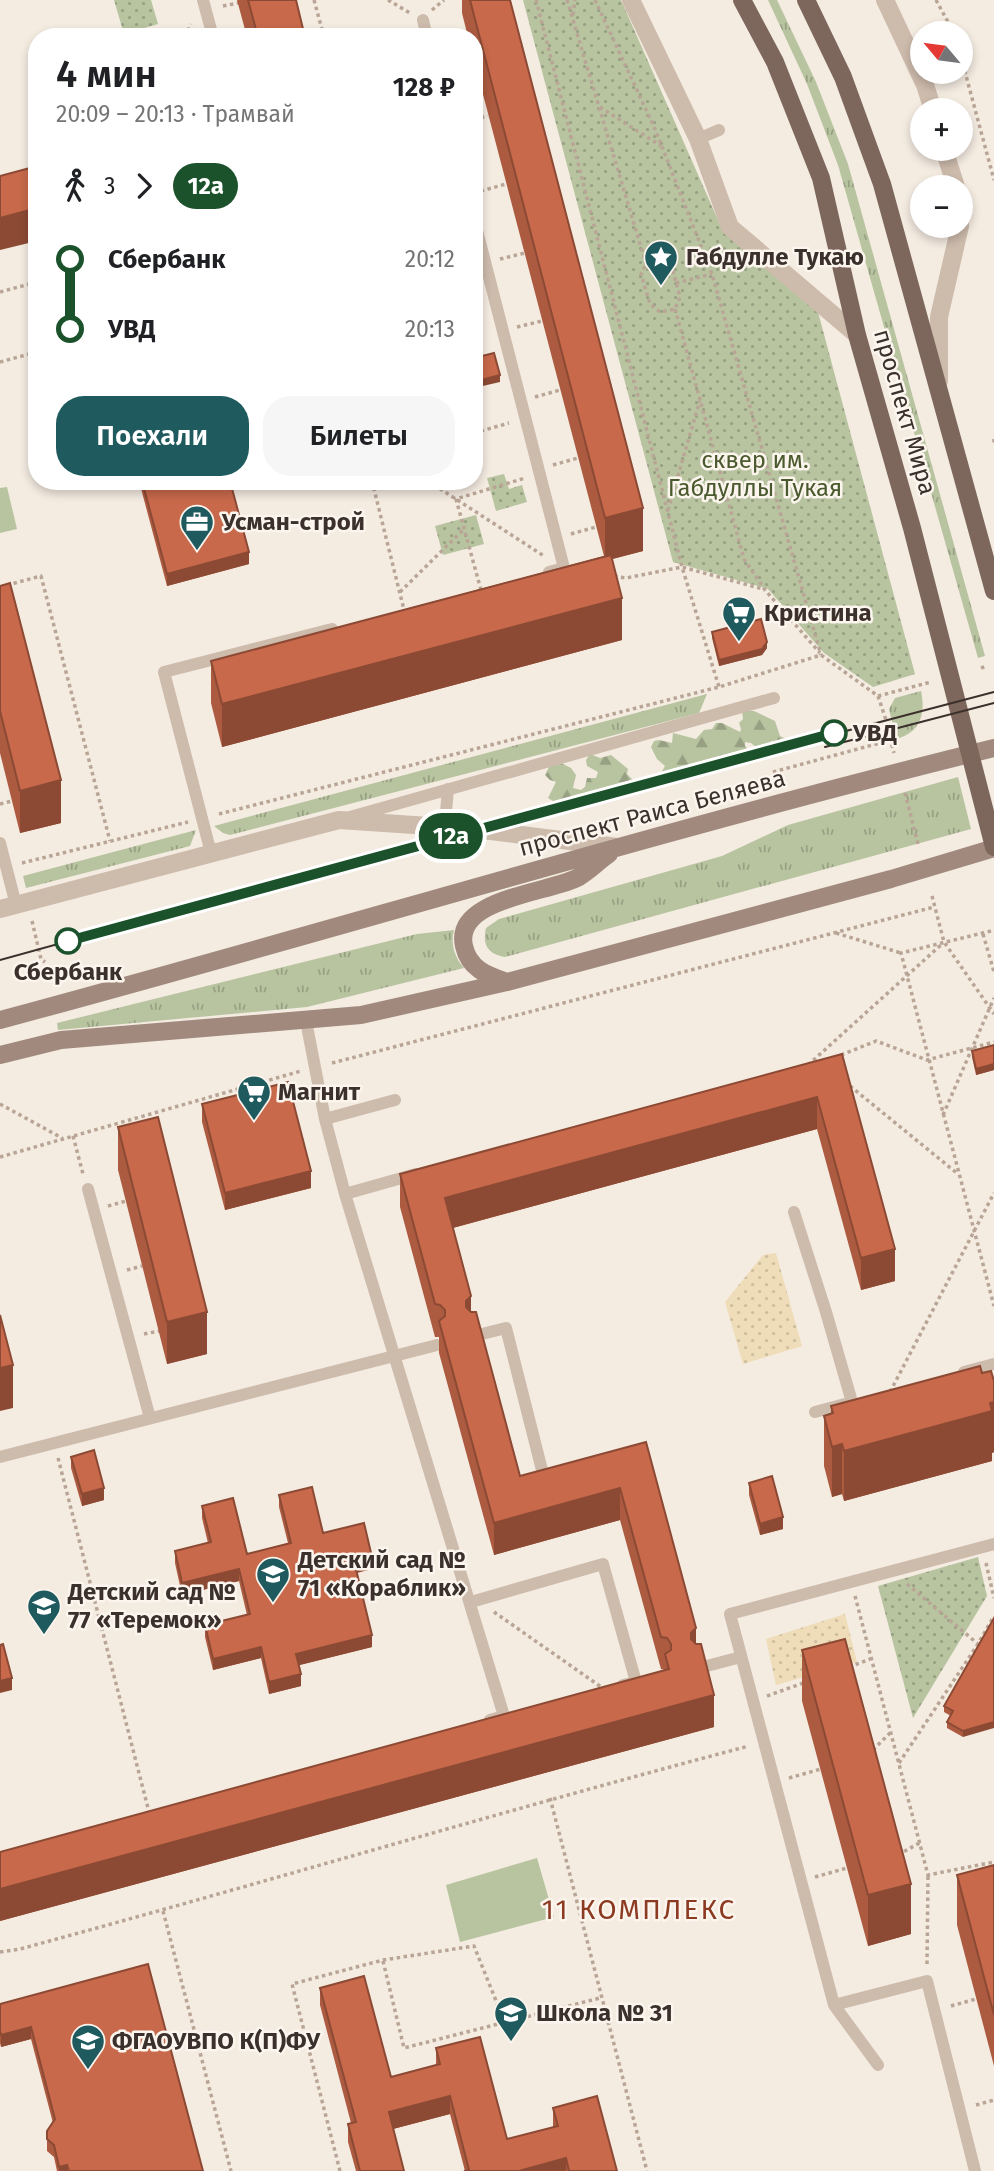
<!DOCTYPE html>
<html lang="ru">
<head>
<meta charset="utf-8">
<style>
  :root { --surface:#fff; --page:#f6f6f6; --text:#202124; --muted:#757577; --accent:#1f5a5e }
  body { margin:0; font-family:"Fira Sans",sans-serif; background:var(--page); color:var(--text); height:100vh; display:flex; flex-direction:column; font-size:26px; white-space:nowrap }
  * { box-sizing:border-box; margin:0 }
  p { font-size:23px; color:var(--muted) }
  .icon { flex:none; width:38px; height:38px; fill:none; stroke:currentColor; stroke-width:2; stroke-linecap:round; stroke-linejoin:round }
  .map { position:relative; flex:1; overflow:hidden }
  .sheet { position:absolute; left:28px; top:28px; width:455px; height:462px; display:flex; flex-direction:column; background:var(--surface); border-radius:28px; box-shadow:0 4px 10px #0003 }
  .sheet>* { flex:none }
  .badge { padding:0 14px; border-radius:23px; font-size:24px; line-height:46px }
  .needle { width:46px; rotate:299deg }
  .buttons { position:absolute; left:910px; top:21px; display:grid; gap:14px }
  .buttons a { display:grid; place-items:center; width:63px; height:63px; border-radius:50%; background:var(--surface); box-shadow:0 4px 10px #0003; font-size:35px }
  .map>.badge { position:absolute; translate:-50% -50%; box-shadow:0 0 0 4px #fff }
  .legs { display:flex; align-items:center; gap:10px; height:77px; padding:0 28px; font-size:23px }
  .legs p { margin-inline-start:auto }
  .head { display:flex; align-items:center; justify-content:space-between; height:119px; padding:0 28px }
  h1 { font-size:38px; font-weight:600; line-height:52px }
  .cta { display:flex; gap:14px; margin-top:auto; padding:14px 28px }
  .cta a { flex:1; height:80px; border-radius:28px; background:var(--accent); color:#fff; font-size:28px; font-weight:600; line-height:80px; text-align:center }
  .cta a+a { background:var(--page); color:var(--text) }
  ul { padding:0 28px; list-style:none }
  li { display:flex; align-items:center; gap:24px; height:70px; font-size:26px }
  li i { display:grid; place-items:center; width:10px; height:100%; margin:0 9px; background:currentColor }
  li i::after { content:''; width:18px; height:18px; margin:-9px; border:5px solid; border-radius:50%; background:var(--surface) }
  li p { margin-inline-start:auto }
  li:first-child i { background:linear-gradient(#0000 50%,currentColor 0) }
  li:last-child i { background:linear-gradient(currentColor 50%,#0000 0) }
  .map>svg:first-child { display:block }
  .grass { fill:url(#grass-tufts) }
  .forest { fill:url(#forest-firs) }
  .sand { fill:url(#sand-dots) }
  .park { fill:url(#park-dots) }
  .pitch { fill:#b8c4a0 }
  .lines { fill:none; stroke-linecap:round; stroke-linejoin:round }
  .path { stroke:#b9a596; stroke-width:3.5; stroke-dasharray:3.5 3.5; stroke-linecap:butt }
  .lane { stroke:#cdbbac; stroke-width:12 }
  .street { stroke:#cdbbac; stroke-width:18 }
  .secondary { stroke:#a18a7d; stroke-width:18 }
  .primary { stroke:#7d675c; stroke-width:18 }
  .tram { stroke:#3b302b; stroke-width:2 }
  .wall { fill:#ac5a40 }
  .shaded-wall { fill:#8c4a34 }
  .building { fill:#c8694b; stroke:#8c4a34; stroke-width:2 }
  .line-1-casing { stroke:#fff; stroke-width:16 }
  .line-1 { stroke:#1b522b; stroke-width:10 }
  .stop-1-dot { fill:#fff; stroke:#1b522b; stroke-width:3.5 }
  .labels { text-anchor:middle; stroke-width:5; stroke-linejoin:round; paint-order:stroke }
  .poi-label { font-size:24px; font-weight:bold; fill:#3b302b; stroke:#fbf5ee; text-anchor:start }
  .street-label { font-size:24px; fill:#3b302b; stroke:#fbf5ee }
  .park-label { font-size:24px; fill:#4a5a2e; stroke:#fbf5ee }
  .stop-label { font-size:24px; font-weight:bold; fill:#3b302b; stroke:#fbf5ee; text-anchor:start }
  .quarter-label { font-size:28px; letter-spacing:2px; fill:#8c3b22; stroke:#fbf5ee }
</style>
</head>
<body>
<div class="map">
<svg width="994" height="2171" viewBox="0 0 994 2171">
  <defs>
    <pattern id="grass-tufts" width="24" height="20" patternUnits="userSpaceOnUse" patternTransform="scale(1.75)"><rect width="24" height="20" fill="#b8c4a0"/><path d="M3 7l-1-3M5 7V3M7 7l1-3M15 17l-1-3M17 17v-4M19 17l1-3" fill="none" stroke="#97a083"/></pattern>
    <pattern id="forest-firs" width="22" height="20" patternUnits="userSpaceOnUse" patternTransform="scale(1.75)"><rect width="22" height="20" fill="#b8c4a0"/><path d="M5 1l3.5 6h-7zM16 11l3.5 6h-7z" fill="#97a083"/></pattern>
    <pattern id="sand-dots" width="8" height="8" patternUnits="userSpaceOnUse" patternTransform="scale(1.75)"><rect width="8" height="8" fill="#efdcb8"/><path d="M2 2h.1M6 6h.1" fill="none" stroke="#cebd9e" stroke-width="1.8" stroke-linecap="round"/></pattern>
    <pattern id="park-dots" width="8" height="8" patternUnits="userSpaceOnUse" patternTransform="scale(1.75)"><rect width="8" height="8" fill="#b8c4a0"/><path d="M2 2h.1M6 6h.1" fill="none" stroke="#97a083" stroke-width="1.8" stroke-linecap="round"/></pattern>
  </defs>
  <rect width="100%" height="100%" fill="#f4ebe1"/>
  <path class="grass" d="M768,0H777L816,82L848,164L985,656L978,658L838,165L807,84Z
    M921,691C926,714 920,733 896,739L889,709L895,698Z
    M707,694L699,713L230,835L223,833L214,826Z
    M958,777L971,829L505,957C488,954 482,945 486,928L499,919L722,856L788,825Z
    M196,830L190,846L26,888L23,876Z
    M454,930C450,944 455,958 464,968L307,1007L58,1030L57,1023L417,934Z"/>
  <path class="forest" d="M742,711H754L775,721L780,736L786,739L782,744L771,741L770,747L759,750L751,743L745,742V746L750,752L737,756L734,755C722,761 708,763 695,765C683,766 673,776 661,773L665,766L657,759L651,747L654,741L659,740L672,743L673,733L696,739L704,730L712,729L716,723H722L740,732L741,729L739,723L743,719Z
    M590,754L600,758L611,755L628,769L627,774L633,780L621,784L618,787H607L595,793L590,792L556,803L548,798L556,782L550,780L545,775L549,767L561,763L571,768L576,775L573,788L581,790L585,787L587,778H596L598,772L587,766L586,760Z"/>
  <path class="sand" d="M776,1253L802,1346L743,1364L725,1302L763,1255Z
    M845,1614L857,1662L776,1685L766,1639Z"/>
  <path class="park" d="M114,0H151L158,24L124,34Z
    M523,0H621L722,229L818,312L915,674L873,687L824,653L768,589L673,562Z
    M504,474L509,489L522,485L527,502L496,511L487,478Z
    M476,515L484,544L443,555L435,526Z
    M978,1557L987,1596L913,1718L878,1586Z"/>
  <path class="pitch" d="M7,487L17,529L0,533V488Z
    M537,1858L554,1917L460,1942L446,1885Z"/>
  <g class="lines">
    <path class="path" d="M314,0L324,37
      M388,0L410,13
      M536,0L682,567L719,687
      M567,0L646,264
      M595,0L655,129L712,274L821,655
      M936,0L954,33
      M223,6L238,3
      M432,10L444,0
      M573,15L575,0
      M158,33L159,37
      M185,37L191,24
      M961,57L994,180
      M600,107L661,146
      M474,119L488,116
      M474,193L506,184
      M500,259L525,253
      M664,260L672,268L680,297L675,309L660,312L650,304L641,274L646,264Z
      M676,283L712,274
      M0,292L37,282
      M675,309L744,559L765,590L820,653
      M517,327L542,321
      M0,362L37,352
      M535,397L560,390
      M474,433L509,423
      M994,439V446
      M553,465L578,458
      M372,481L404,610
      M428,481L544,556
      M668,510L700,400
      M571,534L596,527
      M614,576L626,578L682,567L763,589
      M0,587L41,576L110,841
      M481,590L456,499L525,478
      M400,592L465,528
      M981,668L987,666
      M878,696L931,682
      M888,731L894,753
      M773,772L891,740
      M905,793L918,844
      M0,804L12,801
      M219,814L719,687L821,655L878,696L886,720
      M22,863L188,822
      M932,896L944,942L994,1014
      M32,921L41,959L45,962
      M991,931L901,953L994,1306
      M836,933L901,953
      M983,934L994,972
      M841,1055L876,1041L927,1060L994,1042
      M332,1063L934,907
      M808,1065L942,944
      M850,1086L958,1174
      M0,1104L62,1138
      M943,1115L994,998
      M73,1136L83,1174
      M0,1157L301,1071
      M108,1206L126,1201
      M127,1270L142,1266
      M144,1334L159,1331
      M890,1392L994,1193
      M58,1458L149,1812
      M986,1563L994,1598
      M907,1584L978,1644
      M855,1596L928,1875L994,1862
      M494,1612L604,1689
      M849,1667L870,1659
      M767,1696L806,1682
      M873,1750L890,1733
      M899,1763L978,1644L994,1616
      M789,1778L821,1769
      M550,1798L647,2171
      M898,1855L921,1842
      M815,1877L847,1868
      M163,1911L231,2171
      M0,1952L20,1949C264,1883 505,1810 749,1746
      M383,1961L404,2048L600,1998
      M927,1964L928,1875
      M951,2006L976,1999
      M976,2105L994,2100
      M340,2171L292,1984L383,1960L474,1946L505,2023"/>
    <path class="lane" d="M203,0L213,37
      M423,20L427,37
      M698,139L719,130
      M474,219L564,568L549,572
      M448,789L446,812L456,828
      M350,817L774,698
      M0,843L16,905
      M211,853L164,672L332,629
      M306,1021L325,1119L345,1194L504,1716L490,1720
      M325,1119L395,1100
      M88,1189L150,1418
      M345,1194L416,1174
      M794,1212L826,1312L852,1402
      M474,1336L506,1328L543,1474
      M964,1372L994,1364
      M815,1412L845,1404
      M0,1457L437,1345
      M471,1602L603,1564L636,1682L623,1685
      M699,1668L741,1657
      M834,2005L878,2065
      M975,2171L927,1981L834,2005L730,1614L994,1544"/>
    <path class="street" d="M631,0L698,139L730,227L857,335
      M885,0L925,85L933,110
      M944,149L956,187
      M939,381V317L960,226
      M0,909L339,820L474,829L617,847"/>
    <path class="secondary" d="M507,982C487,975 469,969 464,946C453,898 550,893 579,877C589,871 599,861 609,854
      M0,1020C332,931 660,830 994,748
      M0,1055L61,1040L361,1015L507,982L891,879L994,848"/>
    <path class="primary" d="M742,0L775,62L821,178L857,335L912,528L994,847
      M806,0L843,77L882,184L994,591"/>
    <path class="tram" d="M825,747L994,703
      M0,960L474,829L994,692"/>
  </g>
  <path class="wall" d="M237,0H296L305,37H247Z
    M462,0H510L643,551L612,559L622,640L222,747L211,703V661L604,556L474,60V37H468L462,13Z
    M139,481H230L249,564L167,586Z
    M0,586L61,823L20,833L0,753Z
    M712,632L767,648L762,655L719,666L712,638Z
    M994,1045V1070L976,1075L972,1057V1051Z
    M842,1054L895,1281L861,1290L817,1129L453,1228L471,1312L520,1476L646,1442L696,1644L714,1727L0,1921V1852L665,1670L661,1669L620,1520L494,1555L439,1353V1337H435L400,1207V1174Z
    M202,1104L311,1188L225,1210L202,1122Z
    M118,1127L207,1354L167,1364L118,1170Z
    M982,1373L994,1381V1452L992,1453V1461L844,1501L842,1494L832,1497L824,1466V1416L831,1414V1406Z
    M71,1457L104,1500L82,1506L71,1468Z
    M749,1483L783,1529L760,1535L749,1495Z
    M279,1495L323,1533L372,1569L357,1573L372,1647L299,1665L301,1686L269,1694L261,1658L213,1670L205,1637V1625L247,1615L239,1581L182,1595L175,1563V1551L208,1543L202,1518V1506L247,1554L288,1543L279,1507Z
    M994,1618L963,1737L947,1728V1722L951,1716L944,1712V1706Z
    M802,1650L911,1934L868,1946L802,1701Z
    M994,1865V2066L957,1925V1875Z
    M320,1988L391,2077L436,2065V2048L507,2139L553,2127V2108L617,2171H464H465L450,2114L393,2129L404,2171H356L348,2142V2124L351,2123L320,2005Z
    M0,2004L203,2171H57L54,2157L47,2151V2131L53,2123L31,2039L1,2047L0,2043Z"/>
  <path class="shaded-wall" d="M37,208V241L0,250V218Z
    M500,375V382L474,388V382Z
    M643,508V551L605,561V518Z
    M249,552V564L167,586V574Z
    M622,598V640L222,747V704Z
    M767,642V648L762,655L719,666V660Z
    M61,780V823L20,833V791Z
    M994,1064V1070L976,1075V1069Z
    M817,1097V1129L445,1230V1198Z
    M311,1171V1188L225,1210V1193Z
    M895,1249V1281L861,1290V1258Z
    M471,1296V1328L466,1339V1301Z
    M207,1312V1354L167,1364V1322Z
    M13,1365V1408L0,1411V1368Z
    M994,1402V1452L992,1453V1461L844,1501V1451Z
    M842,1444V1494L832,1497V1447Z
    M104,1488V1500L82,1506V1494Z
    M620,1488V1520L494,1555V1523Z
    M783,1517V1529L760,1535V1524Z
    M372,1557V1569L354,1573V1561Z
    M239,1569V1581L182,1595V1583Z
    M696,1628V1660L691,1665V1633Z
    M372,1635V1647L296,1666V1654Z
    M261,1647V1658L213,1670V1659Z
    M301,1674V1686L269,1694V1682Z
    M12,1678V1690L0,1693V1681Z
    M714,1695V1727L0,1921V1889Z
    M994,1722V1728L963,1737V1731Z
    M911,1884V1934L868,1946V1895Z
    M31,2027V2039L1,2047V2035Z
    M450,2096V2114L389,2130V2112Z
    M566,2158V2171H519Z
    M67,2165V2171H59V2167Z"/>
  <path class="building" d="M248,0H296L305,37H258Z
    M470,0H510L643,508L605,518Z
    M37,166V208L0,218V176Z
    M494,353L500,375L474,382V358Z
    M142,481H230L249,552L167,574Z
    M611,555L622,598L222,704L211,661Z
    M10,583L61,780L20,791L0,711V586Z
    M761,619L767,642L762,649L719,660L712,632Z
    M994,1045V1064L976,1069L972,1051Z
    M842,1054L895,1249L861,1258L817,1097L445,1198L471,1296L466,1301V1307L471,1312H476L520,1476L646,1442L696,1628L691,1633V1639L696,1644H701L714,1695L0,1889V1852L669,1669L665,1654L671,1650V1644L667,1638L661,1637L620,1488L494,1523L439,1321L445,1316V1310L440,1305L435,1304L400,1174Z
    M288,1082L311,1171L225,1193L202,1104Z
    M158,1117L207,1312L167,1322L118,1127Z
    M0,1315L13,1365L0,1368Z
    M980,1366L982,1373L991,1371L994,1381V1402L990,1403L992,1411L844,1451L842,1444L832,1447L824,1416L833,1413L831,1406Z
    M94,1450L104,1488L82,1494L71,1457Z
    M772,1476L783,1517L760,1524L749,1483Z
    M312,1487L323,1533L364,1523L372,1557L354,1561L372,1635L296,1654L301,1674L269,1682L261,1647L213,1659L205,1625L250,1614L239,1569L182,1583L175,1551L211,1542L202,1506L233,1498L247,1554L291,1543L279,1495Z
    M994,1618V1722L963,1731L947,1722L953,1711L944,1706Z
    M845,1639L911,1884L868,1895L802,1650Z
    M3,1644L12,1678L0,1681V1645Z
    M994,1865V2015L957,1875Z
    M148,1964L203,2171H69L67,2165L59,2167L54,2145L47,2139V2131L55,2119L31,2027L1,2035L0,2031V2004Z
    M364,1976L391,2077L440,2064L436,2048L480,2037L507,2139L558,2126L553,2108L597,2096L617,2171H569L566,2158L519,2171H464L469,2170L450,2096L389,2112L404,2171H360L348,2124L356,2122L320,1988Z"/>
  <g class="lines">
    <g class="line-1-casing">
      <path id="line-1" d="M68,941L834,733"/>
    </g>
    <use href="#line-1" class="line-1"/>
  </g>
  <defs>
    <g id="sight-pin" transform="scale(1.75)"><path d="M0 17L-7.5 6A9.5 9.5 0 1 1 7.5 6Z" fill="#1f5a5e" stroke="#fbf5ee"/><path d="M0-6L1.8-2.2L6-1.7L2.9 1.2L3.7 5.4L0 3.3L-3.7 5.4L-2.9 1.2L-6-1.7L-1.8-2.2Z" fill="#fff"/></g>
    <g id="office-pin" transform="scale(1.75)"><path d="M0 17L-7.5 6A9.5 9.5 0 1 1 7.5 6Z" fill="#1f5a5e" stroke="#fbf5ee"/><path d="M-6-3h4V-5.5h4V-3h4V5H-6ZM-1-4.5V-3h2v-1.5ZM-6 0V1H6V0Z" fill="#fff"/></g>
    <g id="supermarket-pin" transform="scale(1.75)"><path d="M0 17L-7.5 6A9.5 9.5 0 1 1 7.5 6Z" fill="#1f5a5e" stroke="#fbf5ee"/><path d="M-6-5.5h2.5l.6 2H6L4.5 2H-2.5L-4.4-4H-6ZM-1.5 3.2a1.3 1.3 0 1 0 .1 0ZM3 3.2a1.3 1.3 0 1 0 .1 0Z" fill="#fff"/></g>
    <g id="school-pin" transform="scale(1.75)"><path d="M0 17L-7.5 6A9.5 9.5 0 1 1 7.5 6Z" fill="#1f5a5e" stroke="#fbf5ee"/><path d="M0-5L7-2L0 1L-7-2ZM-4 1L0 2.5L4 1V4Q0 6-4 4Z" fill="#fff"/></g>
    <g id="university-pin" transform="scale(1.75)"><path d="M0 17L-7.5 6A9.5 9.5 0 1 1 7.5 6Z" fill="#1f5a5e" stroke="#fbf5ee"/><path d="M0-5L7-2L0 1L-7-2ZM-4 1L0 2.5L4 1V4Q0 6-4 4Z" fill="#fff"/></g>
  </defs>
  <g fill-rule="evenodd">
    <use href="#sight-pin" x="661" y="257"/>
    <use href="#office-pin" x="197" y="522"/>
    <use href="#supermarket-pin" x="739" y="613"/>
    <use href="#supermarket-pin" x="254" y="1092"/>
    <use href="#school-pin" x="273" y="1574"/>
    <use href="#school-pin" x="44" y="1606"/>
    <use href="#school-pin" x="511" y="2013"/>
    <use href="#university-pin" x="88" y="2041"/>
  </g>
  <g class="stop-1-dot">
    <circle cx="834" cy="733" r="12"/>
    <circle cx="68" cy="941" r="12"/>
  </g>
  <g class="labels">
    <g class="poi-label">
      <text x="686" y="265">Габдулле Тукаю</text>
      <text x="222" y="530">Усман-строй</text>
      <text x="764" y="621">Кристина</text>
      <text x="278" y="1100">Магнит</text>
      <text x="298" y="1568">Детский сад №<tspan x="298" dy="28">71 «Кораблик»</tspan></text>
      <text x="68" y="1600">Детский сад №<tspan x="68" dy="28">77 «Теремок»</tspan></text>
      <text x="536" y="2021">Школа № 31</text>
      <text x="112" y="2049">ФГАОУВПО К(П)ФУ</text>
    </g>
    <g class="street-label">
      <text transform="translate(905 412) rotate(74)" y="8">проспект Мира</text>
      <text transform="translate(652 813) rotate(-15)" y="8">проспект Раиса Беляева</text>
    </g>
    <g class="park-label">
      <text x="755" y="468">сквер им.<tspan x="755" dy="28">Габдуллы Тукая</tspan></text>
    </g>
    <g class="stop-label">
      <text x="853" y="741">УВД</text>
      <text x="68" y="980" text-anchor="middle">Сбербанк</text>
    </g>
    <g class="quarter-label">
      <text x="639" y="1919">11 КОМПЛЕКС</text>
    </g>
  </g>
</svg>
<div class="buttons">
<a><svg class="needle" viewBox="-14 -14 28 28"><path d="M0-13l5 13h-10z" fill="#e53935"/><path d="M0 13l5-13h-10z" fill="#757577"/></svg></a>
<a>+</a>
<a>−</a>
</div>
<b class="badge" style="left:451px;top:836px;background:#1b522b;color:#fff">12а</b>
<section class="sheet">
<div class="head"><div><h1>4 мин</h1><p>20:09 – 20:13 · Трамвай</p></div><b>128 ₽</b></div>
<div class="legs"><svg class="icon" aria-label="walk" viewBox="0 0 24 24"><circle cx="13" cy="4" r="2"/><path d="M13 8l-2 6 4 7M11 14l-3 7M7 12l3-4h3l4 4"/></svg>3<svg class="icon" aria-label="forward" viewBox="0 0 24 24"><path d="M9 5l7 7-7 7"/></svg><b class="badge" style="background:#1b522b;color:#fff">12а</b></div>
<ul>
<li><i style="color:#1b522b"></i><b>Сбербанк</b><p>20:12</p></li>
<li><i style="color:#1b522b"></i><b>УВД</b><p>20:13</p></li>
</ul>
<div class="cta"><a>Поехали</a><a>Билеты</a></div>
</section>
</div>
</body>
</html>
